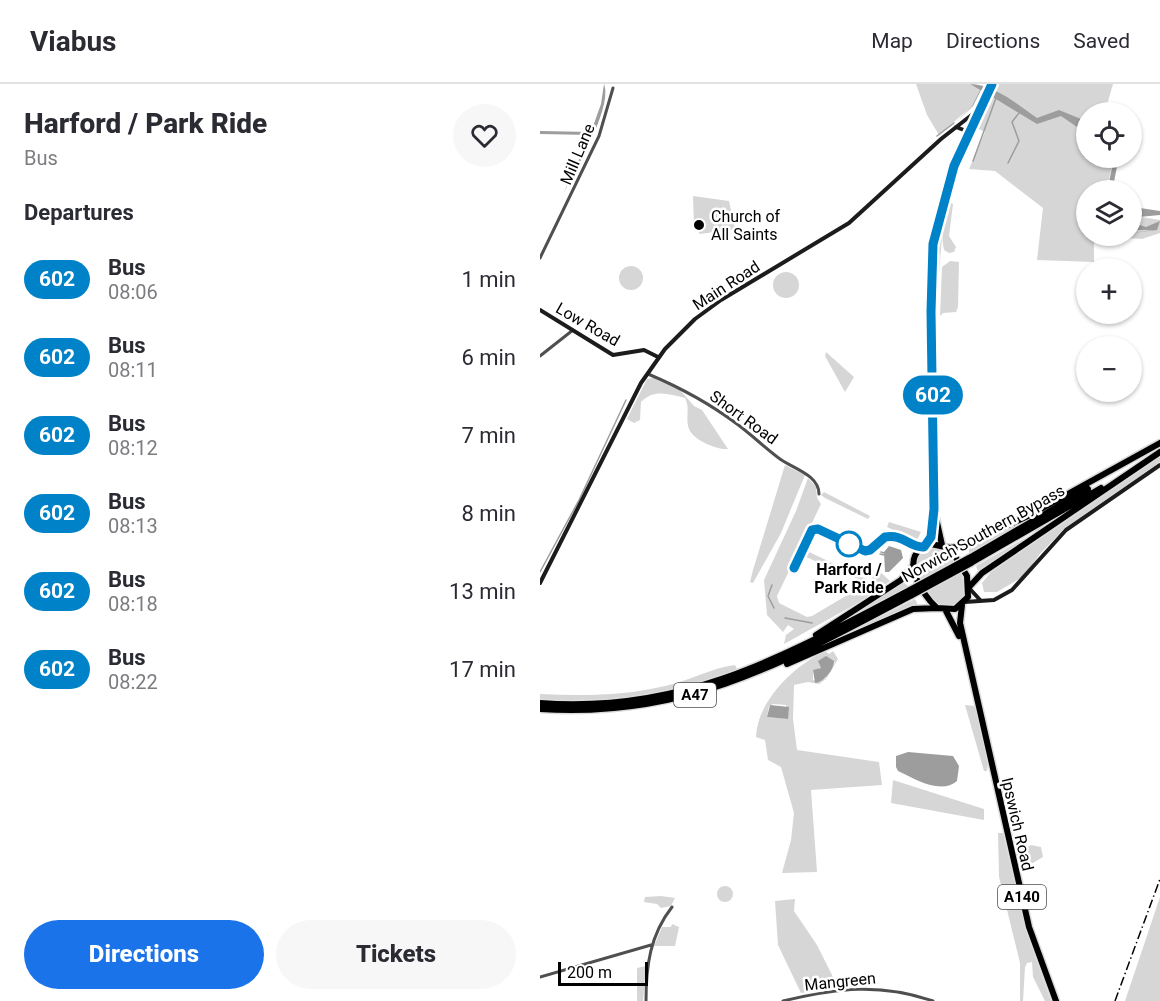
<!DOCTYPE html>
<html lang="en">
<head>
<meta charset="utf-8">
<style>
  :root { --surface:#fff; --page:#f7f7f7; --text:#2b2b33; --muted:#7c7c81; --line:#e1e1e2; --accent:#1a73e8 }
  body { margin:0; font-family:Roboto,sans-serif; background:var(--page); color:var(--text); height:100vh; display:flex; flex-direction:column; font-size:22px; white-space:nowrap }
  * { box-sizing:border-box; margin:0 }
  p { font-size:20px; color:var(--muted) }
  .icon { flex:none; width:33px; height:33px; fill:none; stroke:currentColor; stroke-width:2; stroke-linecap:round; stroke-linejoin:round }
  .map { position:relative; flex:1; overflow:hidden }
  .drawer { display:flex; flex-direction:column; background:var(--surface); width:540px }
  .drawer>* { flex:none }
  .badge { padding:0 12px; border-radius:20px; font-size:21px; line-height:39px }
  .tools { position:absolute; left:536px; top:18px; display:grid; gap:12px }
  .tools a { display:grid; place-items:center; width:66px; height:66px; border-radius:50%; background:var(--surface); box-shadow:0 2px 4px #0004; font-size:30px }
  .scale { position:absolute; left:18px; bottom:15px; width:90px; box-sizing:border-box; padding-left:6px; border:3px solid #000; border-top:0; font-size:16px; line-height:21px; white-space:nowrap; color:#000; -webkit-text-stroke:4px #fff; paint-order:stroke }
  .map>.badge { position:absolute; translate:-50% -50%; box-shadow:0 0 0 3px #fff }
  h2 { padding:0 24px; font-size:22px; line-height:54px }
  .round { display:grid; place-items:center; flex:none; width:63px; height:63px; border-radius:32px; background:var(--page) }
  .headline { display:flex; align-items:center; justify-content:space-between; height:102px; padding:0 24px }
  h1 { font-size:28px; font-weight:800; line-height:45px }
  .button { display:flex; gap:12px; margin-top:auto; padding:12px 24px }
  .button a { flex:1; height:69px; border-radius:36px; background:var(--accent); color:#fff; font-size:24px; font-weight:800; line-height:69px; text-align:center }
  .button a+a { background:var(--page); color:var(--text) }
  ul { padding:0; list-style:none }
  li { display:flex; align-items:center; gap:18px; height:78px; padding:0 24px }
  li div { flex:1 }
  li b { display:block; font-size:22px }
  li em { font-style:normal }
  li .badge { min-width:66px; font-weight:700; text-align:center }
  header { display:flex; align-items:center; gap:36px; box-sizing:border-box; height:84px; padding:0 30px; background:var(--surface); border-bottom:2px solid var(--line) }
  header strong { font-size:28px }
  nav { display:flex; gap:33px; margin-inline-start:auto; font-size:21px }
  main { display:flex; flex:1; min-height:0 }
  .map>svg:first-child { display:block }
  .green { fill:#d6d6d6; fill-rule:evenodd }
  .water { fill:#9d9d9d }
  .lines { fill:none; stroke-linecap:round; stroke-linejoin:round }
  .stream { stroke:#9d9d9d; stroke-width:1.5 }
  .highway-casing { stroke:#dbdbdb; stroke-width:9 }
  .street { stroke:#4f4f4f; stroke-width:3 }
  .secondary { stroke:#1c1c1c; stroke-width:4 }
  .highway { stroke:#000; stroke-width:6 }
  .rail { stroke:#000; stroke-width:1.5; stroke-dasharray:9 3 1.5 3; stroke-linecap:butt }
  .highway-bridge-casing { stroke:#dbdbdb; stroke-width:9; stroke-linecap:butt }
  .highway-bridge { stroke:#000; stroke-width:6 }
  .line-casing { stroke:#fff; stroke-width:14 }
  .line { stroke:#0082c8; stroke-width:9 }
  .poi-dot { fill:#000; stroke:#fff; stroke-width:2 }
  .stop-dot { fill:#fff; stroke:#0082c8; stroke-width:3 }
  .labels { text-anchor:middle; stroke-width:5; stroke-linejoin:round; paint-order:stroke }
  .shield { fill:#fff; stroke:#4c4c4c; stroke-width:1.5 }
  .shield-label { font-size:15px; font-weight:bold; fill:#000 }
  .street-label { font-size:16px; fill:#000; stroke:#fff }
  .poi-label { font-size:16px; fill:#000; stroke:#fff; text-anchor:start }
  .stop-label { font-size:16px; font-weight:bold; fill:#000; stroke:#fff }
</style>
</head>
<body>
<header>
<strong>Viabus</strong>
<nav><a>Map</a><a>Directions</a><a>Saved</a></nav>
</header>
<main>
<section class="drawer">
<div class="headline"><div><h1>Harford / Park Ride</h1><p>Bus</p></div><a class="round"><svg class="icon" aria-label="heart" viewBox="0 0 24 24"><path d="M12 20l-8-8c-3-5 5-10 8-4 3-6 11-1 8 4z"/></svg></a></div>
<h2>Departures</h2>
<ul>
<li><span class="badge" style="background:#0082c8;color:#fff">602</span><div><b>Bus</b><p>08:06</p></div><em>1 min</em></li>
<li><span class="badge" style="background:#0082c8;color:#fff">602</span><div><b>Bus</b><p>08:11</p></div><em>6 min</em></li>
<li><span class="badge" style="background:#0082c8;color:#fff">602</span><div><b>Bus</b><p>08:12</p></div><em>7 min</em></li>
<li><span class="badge" style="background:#0082c8;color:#fff">602</span><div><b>Bus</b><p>08:13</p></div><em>8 min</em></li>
<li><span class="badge" style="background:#0082c8;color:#fff">602</span><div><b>Bus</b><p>08:18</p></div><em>13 min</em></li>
<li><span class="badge" style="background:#0082c8;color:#fff">602</span><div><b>Bus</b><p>08:22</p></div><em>17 min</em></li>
</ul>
<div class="button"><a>Directions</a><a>Tickets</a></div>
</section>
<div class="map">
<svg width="620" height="917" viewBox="0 0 620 917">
  <rect width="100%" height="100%" fill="#fff"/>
  <path class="green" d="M376,0H430L440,6L432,22L399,51L387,31Z
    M456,0H573L565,28H546V57L539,51L546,74C556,74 567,72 572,83L566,106H546V152H591V126L595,132L620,136V149L602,155L554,152V178L497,176L503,124L455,87L429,85L445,48L435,43Z
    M153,112L189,117L195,145L160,150L154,143Z
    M409,118L413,120L409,152L416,163L414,168L409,169L404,166C401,153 401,129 409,118Z
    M410,177L419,178L418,223L416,228L403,229L400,232L402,183Z
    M79 194a12 12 0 1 1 24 0a12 12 0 1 1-24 0Z
    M233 201a13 13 0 1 1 26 0a13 13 0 1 1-26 0Z
    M286,268L314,293L305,308L285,272Z
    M113,294L140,306L154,322L162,326L188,365C177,366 156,357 150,347C144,336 151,325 145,314C128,310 114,305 101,318L100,336L94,339L87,335L107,295Z
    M620,373V378L525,444L499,471L484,492L457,508H444L442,499L451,488Z
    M245,381L265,391L241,449L213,499L210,498L213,486Z
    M268,394L276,403L277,414L281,420L237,512L239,519L267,533L272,532L331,497L336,484L350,497L316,520L244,560L246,551L254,545L248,541L243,548L227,531L224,496L256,427Z
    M284,408L330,432L328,435L285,414L281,411Z
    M349,438L381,448L375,460L368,453L347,443Z
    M473,444V445L429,470V462Z
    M501,445V446L438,487L436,482Z
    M265,463V466L288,477L286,482L262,471Z
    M388,464C413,460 425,490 425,511L414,522C409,522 403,524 399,522C383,516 375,488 377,474Z
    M290,478L326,495L328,493L319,499L320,496L289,481Z
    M365,497L369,504L303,538Z
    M375,515L378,521L279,564Z
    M285,567L289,570L293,567L298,575L286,595L279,600L268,598L254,601L253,635L257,666L339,678L342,701L271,706L277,788L242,789L251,756L254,729L241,683L228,676L225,656L216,653C217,617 255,581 285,567ZM295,578L285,595L273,596V587L281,584L279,579ZM233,620L246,621L248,635L227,633L229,622Z
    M195,581L197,585C183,594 165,598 148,602C99,614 51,618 0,616V610C42,612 84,612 125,602C149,597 171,584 195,581Z
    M425,621L435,622L448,679L447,687H444Z
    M353,696L444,725V736L351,719Z
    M458,749H463L487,849L511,917H505L493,893L492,878L487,879L485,883L483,917H480V879L459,793Z
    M475,755L480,768L491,761L501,763L503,773L493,779L478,781L472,756Z
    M177 810a8 8 0 1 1 16 0a8 8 0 1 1-16 0Z
    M121,812L135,814L131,822L121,824L117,820L104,818L105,813Z
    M620,813V917H585Z
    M255,815L254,827L277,861L298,903L261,909L238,861L235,817Z
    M132,840L139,843L135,862H114L122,843H131Z
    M106,882L103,917H97V884Z"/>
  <path class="water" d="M64,0C73,23 35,87 23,110L50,51L0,50V47L51,48L61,20Z
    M430,0C454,0 478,21 497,34L519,26L541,35L546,41V67L541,58L540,45L521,32L497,40L441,6L433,22L416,38L432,22L440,6Z
    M562,74H574L578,77L574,98L578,106H567L573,80Z
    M591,114L600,124L620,127V131L599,133L591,124Z
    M620,137L617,146L592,149L613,146H597L594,144L597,140L606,143Z
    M349,462L361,466L363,474L349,488H345L344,468Z
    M286,572L294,577C294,586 284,598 275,599L273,586L281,584L278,577Z
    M230,621L249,623L248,635L227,633Z
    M368,668L413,672L419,682L417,697C401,711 375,695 358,687L356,683V672Z"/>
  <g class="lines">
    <path class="stream" d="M397,52L414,39
      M433,77L456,14
      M468,79L479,57L472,38L479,29
      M341,468L344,469
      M340,470L344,471
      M0,488L39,416L86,316
      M232,501L228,512L234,524
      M245,534L272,539"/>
    <g class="highway-casing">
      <path id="highway" d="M400,126L391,228L394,425L402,461
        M400,129L420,67L452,0
        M394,173L395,150
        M391,460L410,464L427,492L428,513L415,525L397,524C381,510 356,469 391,460Z
        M386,461L391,453L393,434
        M410,464L423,462L490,431L620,359
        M429,474L548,405
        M431,479L561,404
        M430,502L442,489L620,368
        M422,521L420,539L489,843L516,917
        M406,527L419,552
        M276,551L361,496L373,482
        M247,580L373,525L397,524
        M0,619C145,630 246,571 370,506
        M0,625C147,635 247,577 372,511"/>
    </g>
    <path class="street" d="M0,174L59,52L73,4
      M0,272L33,246
      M108,290C139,303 169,319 197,340C212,351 225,364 240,375C254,385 279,391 279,410
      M393,328L409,329
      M0,893L111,861
      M106,917C106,882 110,851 132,823
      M243,917C297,904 340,899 393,917"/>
    <path class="secondary" d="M416,43L429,48
      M0,226L73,271L104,266L118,273
      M0,499L101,299L125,265L155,235L181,216L309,139L401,55L438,26
      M430,505L441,517
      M425,518L454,516L472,506L526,446L620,381"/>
    <use href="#highway" class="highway"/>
    <path class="rail" d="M575,917L620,795"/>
    <g class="highway-bridge-casing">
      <path id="highway-bridge" d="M370,506L429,474
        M372,511L431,479"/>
    </g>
    <use href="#highway-bridge" class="highway-bridge"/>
  </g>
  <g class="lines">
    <g class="line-casing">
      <path id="line" d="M254,484L272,446L278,445L325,467L330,466L345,453C365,450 369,464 384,463L391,453L394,425L391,228L393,160L414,82L452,0"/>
    </g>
    <use href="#line" class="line"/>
  </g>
  <circle class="poi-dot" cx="159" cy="141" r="6"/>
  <circle class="stop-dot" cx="309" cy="460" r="12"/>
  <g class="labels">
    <g class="shield">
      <rect x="134" y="599" width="42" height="24" rx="4.5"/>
      <rect x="458" y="801" width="48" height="24" rx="4.5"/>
    </g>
    <g class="shield-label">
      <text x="155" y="616">A47</text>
      <text x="482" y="818">A140</text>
    </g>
    <g class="street-label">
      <text transform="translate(37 70) rotate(-67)" y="6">Mill Lane</text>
      <text transform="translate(186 201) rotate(-33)" y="6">Main Road</text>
      <text transform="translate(48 240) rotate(30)" y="6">Low Road</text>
      <text transform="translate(204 333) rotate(36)" y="6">Short Road</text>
      <text transform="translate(443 449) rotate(-29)" y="6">Norwich Southern Bypass</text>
      <text transform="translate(478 740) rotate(77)" y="6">Ipswich Road</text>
      <text transform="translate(300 897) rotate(-6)" y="6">Mangreen</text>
    </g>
    <g class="poi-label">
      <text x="171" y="138">Church of<tspan x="171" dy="18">All Saints</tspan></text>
    </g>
    <g class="stop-label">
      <text x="309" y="491">Harford /<tspan x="309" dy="18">Park Ride</tspan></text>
    </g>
  </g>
</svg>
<div class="tools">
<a><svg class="icon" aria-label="locate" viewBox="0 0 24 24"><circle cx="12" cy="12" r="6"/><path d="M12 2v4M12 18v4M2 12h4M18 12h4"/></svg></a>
<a><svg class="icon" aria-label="layers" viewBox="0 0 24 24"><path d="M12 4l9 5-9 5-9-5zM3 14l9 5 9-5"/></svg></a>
<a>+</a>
<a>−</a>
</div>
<div class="scale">200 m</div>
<b class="badge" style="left:393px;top:311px;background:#0082c8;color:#fff">602</b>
</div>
</main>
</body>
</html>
